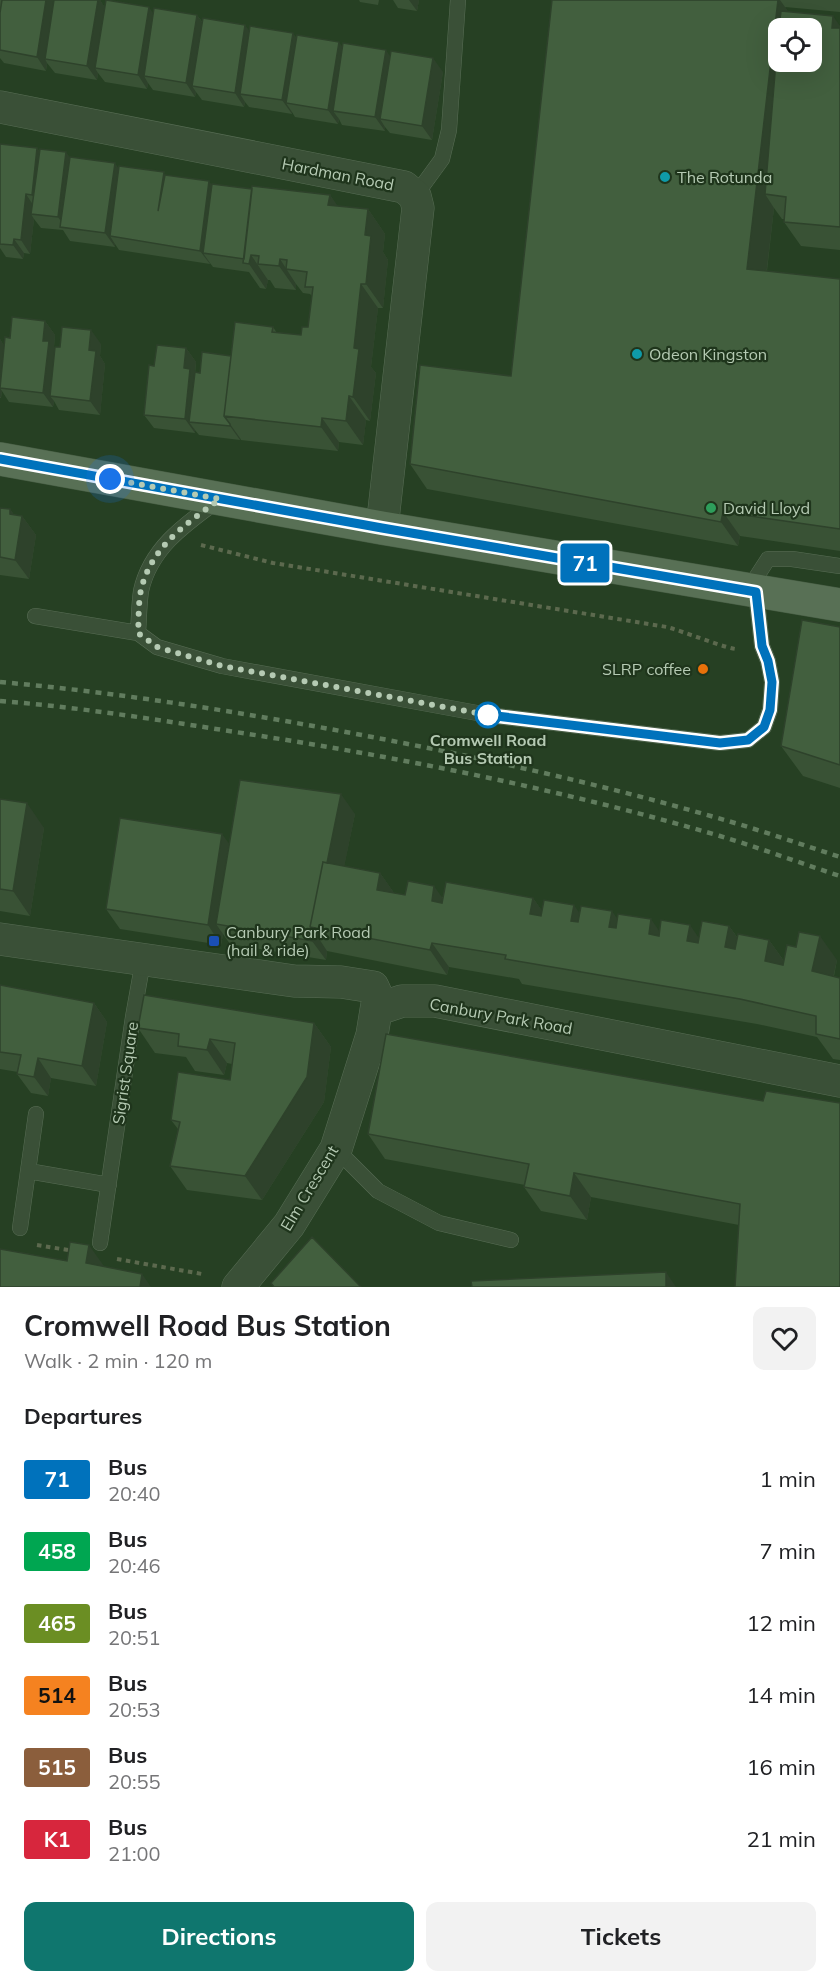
<!DOCTYPE html>
<html lang="en">
<head>
<meta charset="utf-8">
<style>
  :root { --surface:#fff; --page:#f2f2f2; --text:#202124; --muted:#757577; --accent:#0f766e }
  body { margin:0; font-family:Mulish,sans-serif; background:var(--page); color:var(--text); height:100vh; display:flex; flex-direction:column; font-size:22px; white-space:nowrap }
  * { box-sizing:border-box; margin:0 }
  p { font-size:20px; color:var(--muted) }
  .icon { flex:none; width:33px; height:33px; fill:none; stroke:currentColor; stroke-width:2; stroke-linecap:round; stroke-linejoin:round }
  .map { position:relative; height:1287px; overflow:hidden }
  .sheet { display:flex; flex-direction:column; background:var(--surface); flex:1 }
  .sheet>* { flex:none }
  .badge { padding:0 12px; border-radius:4px; font-size:21px; line-height:39px }
  .tools { position:absolute; left:768px; top:18px; display:grid; gap:12px }
  .tools a { display:grid; place-items:center; width:54px; height:54px; border-radius:12px; background:var(--surface); box-shadow:0 6px 24px #0002; font-size:30px }
  .you { position:absolute; width:30px; height:30px; margin:-15px; border:4px solid #fff; border-radius:50%; background:#1a73e8; box-shadow:0 0 0 9px #1a73e833 }
  .map>.badge { position:absolute; translate:-50% -50%; box-shadow:0 0 0 3px #fff }
  h2 { padding:0 24px; font-size:22px; line-height:54px }
  .round { display:grid; place-items:center; flex:none; width:63px; height:63px; border-radius:12px; background:var(--page) }
  .summary { display:flex; align-items:center; justify-content:space-between; height:102px; padding:0 24px }
  h1 { font-size:28px; font-weight:700; line-height:45px }
  .cta { display:flex; gap:12px; margin-top:auto; padding:12px 24px }
  .cta a { flex:1; height:69px; border-radius:12px; background:var(--accent); color:#fff; font-size:24px; font-weight:700; line-height:69px; text-align:center }
  .cta a+a { background:var(--page); color:var(--text) }
  ul { padding:0; list-style:none }
  li { display:flex; align-items:center; gap:18px; height:72px; padding:0 24px }
  li div { flex:1 }
  li b { display:block; font-size:22px }
  li em { font-style:normal }
  li .badge { min-width:66px; font-weight:700; text-align:center }
  .map>svg:first-child { display:block }
  .lines { fill:none; stroke-linecap:round; stroke-linejoin:round }
  .lane-casing { stroke:#586d55; stroke-width:16 }
  .street-casing { stroke:#586d55; stroke-width:33 }
  .primary-casing { stroke:#465c43; stroke-width:34 }
  .path { stroke:#5c694e; stroke-width:4; stroke-dasharray:4.5 4.5; stroke-linecap:butt }
  .lane { stroke:#3a5037; stroke-width:15 }
  .street { stroke:#3a5037; stroke-width:32 }
  .primary { stroke:#587055; stroke-width:33 }
  .rail { stroke:#617c5e; stroke-width:4.5; stroke-dasharray:6 6; stroke-linecap:butt }
  .wall { fill:#395235 }
  .shaded-wall { fill:#2e422b }
  .building { fill:#425f3e; stroke:#2e422b; stroke-width:1.5 }
  .line-casing { stroke:#fff; stroke-width:14 }
  .line { stroke:#0072bc; stroke-width:9 }
  .walk { stroke:#b5cab3; stroke-width:6; stroke-dasharray:0 10.8 }
  .culture-dot { fill:#0f9aa8; stroke:#1f351c; stroke-width:2 }
  .leisure-dot { fill:#2e9e5b; stroke:#1f351c; stroke-width:2 }
  .food-dot { fill:#e8710a; stroke:#1f351c; stroke-width:2 }
  .stop-dot { fill:#fff; stroke:#0072bc; stroke-width:3 }
  .transit-dot { fill:#1a4fb4; stroke:#1f351c; stroke-width:2 }
  .labels { text-anchor:middle; stroke-width:4.5; stroke-linejoin:round; paint-order:stroke }
  .street-label { font-size:16px; fill:#b5cab3; stroke:#1f351c }
  .poi-label { font-size:16px; fill:#b5cab3; stroke:#1f351c; text-anchor:start }
  .stop-label { font-size:16px; font-weight:bold; fill:#b5cab3; stroke:#1f351c }
</style>
</head>
<body>
<div class="map">
<svg width="840" height="1287" viewBox="0 0 840 1287">
  <rect width="100%" height="100%" fill="#264023"/>
  <g class="lines">
    <g class="lane-casing">
      <path id="lane" d="M415,196L442,159L449,130L458,0
        M217,501C184,525 150,549 141,591C139,605 139,619 138,633L157,647L222,666L488,715L720,743L748,740L764,727L770,710L772,682L768,661L762,646L756,592L757,576L768,559H792L840,566
        M35,616L138,633
        M336,1149L378,1191L439,1223L511,1240
        M28,1171L109,1185
        M20,1228L36,1114
        M100,1243L133,1017L143,961"/>
    </g>
    <g class="street-casing">
      <path id="street" d="M0,107L404,187L415,196L418,208L382,528
        M0,939L294,981L341,982L373,987L378,998L372,1035L336,1149L289,1225L238,1287
        M378,1009L402,1001H435L840,1081"/>
    </g>
    <g class="primary-casing">
      <path id="primary" d="M0,459L382,528L840,605"/>
    </g>
    <path class="path" d="M201,545L273,563L667,627C679,630 730,650 737,649
      M37,1245L74,1251
      M117,1259L202,1274"/>
    <use href="#lane" class="lane"/>
    <use href="#street" class="street"/>
    <use href="#primary" class="primary"/>
    <path class="rail" d="M0,682C123,693 246,713 367,736C488,759 609,786 728,821C766,832 803,845 840,857
      M0,701C77,707 153,719 229,731C394,756 560,789 720,836C760,848 800,863 840,876"/>
  </g>
  <path class="wall" d="M0,0H100L105,8L153,14L197,15L203,23L296,38L390,56L443,72L432,140L390,133L385,127V131L342,125L339,119L338,124L295,117L292,112V114L249,107L245,102L244,107L202,100L196,92L195,97L153,90L148,83L147,89L105,82L98,73L97,80L55,73L47,63L46,71L4,63L0,58Z
    M359,0H379L378,5L360,2Z
    M393,0H419L417,11L398,8Z
    M552,0H840V12L785,7L788,12L840,26V250L801,246L784,222V219H782L774,208L767,271L840,279V551L740,536L738,546L427,489L410,464L511,376Z
    M0,144L37,148L39,151L118,168L166,176L212,185L330,195L337,206L368,209L385,234L383,252L388,260L383,308H378L371,367L376,373L370,421L366,420L363,445L339,442L338,451L241,440L240,438V440L199,435L195,430V433L154,428L144,415L154,366L186,348L196,362L195,375L200,373L231,356L273,327L277,333L301,335L308,327L312,296L310,294L303,293L296,284V290L275,288L270,280H268L266,289L260,288L249,272L213,267L210,263V264L119,250L115,244V247L70,241L63,230L41,228L34,219L30,254L24,253L23,259L6,257L0,248Z
    M45,321L55,335L54,347L55,349L60,347L101,344L100,356L105,364L100,415L59,410L54,401L53,407L9,402L2,391L1,398H0V339L4,346L10,338Z
    M0,508L10,509L14,515L22,516L36,535L29,579L0,575Z
    M840,627V788L803,776L781,746Z
    M0,799L44,828L30,916L0,911Z
    M355,814L344,866L380,873L394,893L405,895L443,897L533,898L542,911L579,913L617,919L659,931L699,938L729,926L737,937L769,940L784,961L837,960L834,976L840,978V1060L833,1059L817,1037L757,1024L522,984L519,979L449,967L447,975L327,951L326,960L230,944L223,934L221,945L120,929L106,909L229,844Z
    M0,985L94,1003L107,1022L96,1086L51,1078L48,1096L31,1093L17,1074L18,1072L0,1069Z
    M314,1023L331,1047L324,1102L262,1200L187,1190L170,1166L178,1129L171,1120L230,1080L232,1064L227,1063L224,1075L195,1071L186,1057L155,1053L138,1028Z
    M763,1101L739,1225L591,1197L587,1220L541,1211L524,1187L525,1185L385,1159L368,1134Z"/>
  <path class="shaded-wall" d="M46,0H55L45,59L47,63L46,71L37,57Z
    M98,0H100L108,12L95,68L98,73L97,80L87,66Z
    M409,0H419L417,11Z
    M778,0H780L795,21L794,28H778V62L765,194L774,208L764,293L747,269Z
    M149,7L158,21L144,76L148,83L147,89L138,75Z
    M197,15L207,29L192,86L196,92L195,97L186,83Z
    M833,16L840,26V39L832,28Z
    M245,25L255,39L240,94L245,102L244,107L235,93Z
    M293,33L303,47L286,103L292,112V114L282,100Z
    M339,42L349,56L333,111L339,119L338,124L328,110Z
    M386,50L395,64L380,119L385,127V131L375,117Z
    M433,58L443,72L432,140L422,126Z
    M37,148L47,161L42,209L32,195Z
    M66,152L76,166L65,227L58,217Z
    M115,163L124,177L110,236L115,244V247L105,233Z
    M209,181L219,195L203,253L210,263V264L200,251Z
    M26,194L35,208L31,214L34,219L30,254L21,240Z
    M330,195L347,219L328,205Z
    M267,203L259,256L251,255L268,280L266,289L249,264L248,259Z
    M368,209L385,234L383,252L388,260L383,308L366,284L365,235Z
    M14,239L24,253L23,259L13,245Z
    M280,259L296,284V290L279,266Z
    M361,284L378,308L371,367L376,373L370,421L353,397L354,348Z
    M45,321L55,335L54,347L59,355L50,396L54,401L53,407L43,393V341Z
    M91,330L101,344L100,356L105,364L100,415L90,401L89,350Z
    M0,339L7,350L0,388Z
    M186,348L196,362L189,422L195,430V433L185,419L184,368Z
    M0,388L2,391L1,398L0,397Z
    M349,396L366,420L363,445L346,421Z
    M322,418L339,442L338,451L321,427Z
    M230,424L240,438V440L230,426Z
    M10,509L21,524L22,516L36,535L29,579L15,560L10,514Z
    M723,512L740,536L738,546L721,522Z
    M341,794L355,814L331,931L314,928Z
    M27,803L44,828L30,916L13,891Z
    M222,834L236,853L216,924L223,934L221,945L208,925Z
    M380,873L397,897L377,890Z
    M434,886L451,910L432,901Z
    M533,898L550,922L530,914Z
    M574,905L591,930L571,921Z
    M612,911L629,936L609,927Z
    M651,919L668,944L649,934Z
    M690,925L707,950L687,941Z
    M729,926L746,950L725,947Z
    M314,931L327,951L326,960L312,941Z
    M820,936L837,960L829,995L812,971Z
    M769,940L786,964L782,986L765,961Z
    M432,943L449,967L447,975L430,950Z
    M94,1003L107,1022L96,1086L82,1066Z
    M314,1023L331,1047L324,1102L262,1200L245,1176Z
    M210,1039L227,1063L224,1075L207,1050Z
    M38,1058L51,1078L48,1096L34,1077Z
    M574,1173L591,1197L587,1220L570,1196Z
    M89,1245L106,1269L86,1263Z
    M666,1272L676,1287H666Z
    M142,1274L151,1287H140Z"/>
  <path class="building" d="M2,0H46L37,57L0,50V13Z
    M54,0H98L87,66L45,59Z
    M106,0L149,7L138,75L95,68Z
    M552,0H778L747,269L840,279V529L723,512L721,522L410,464L420,365L511,376Z
    M154,8L197,15L186,83L144,76Z
    M781,11L833,16L832,28H840V227L784,222L786,197L765,194L778,37V62H812V28H779Z
    M203,18L245,25L235,93L192,86Z
    M250,26L293,33L282,100L240,94Z
    M297,35L339,42L328,110L286,103Z
    M343,43L386,50L375,117L333,111Z
    M391,51L433,58L422,126L380,119Z
    M0,144L37,148L32,195L26,194L21,240L14,239L13,245L0,244Z
    M40,149L66,152L58,217L31,214Z
    M70,157L115,163L105,233L60,227Z
    M119,166L164,172L158,211L165,175L209,181L200,251L110,236Z
    M212,184L252,189L244,259L203,253Z
    M252,186L330,195L328,205L368,209L365,235L371,236L366,284H361L354,348L359,349L353,397L349,396L346,421L322,418L321,427L224,416L235,322L273,327L272,332L301,335L302,327H308L313,287H305L307,272L286,269L287,260L280,259L279,266L258,264L259,256L251,255L249,264L243,263Z
    M12,317L45,321L43,341H49L43,393L0,388L5,337L10,338Z
    M62,327L91,330L89,350L96,351L90,401L50,396L55,347H60Z
    M157,345L186,348L184,368L190,369L185,419L144,415L149,365L154,366Z
    M202,352L231,356L224,416L230,424V426L189,422L195,372L200,373Z
    M0,508L10,509V514L22,516L15,560L0,557Z
    M802,620L840,627V765L781,746Z
    M240,780L341,794L327,863L323,862L310,927L314,931L312,941L216,924Z
    M0,799L27,803L13,891L0,889Z
    M120,818L222,834L208,925L106,909Z
    M323,862L380,873L377,890L405,895L408,881L434,886L432,901L442,903L446,882L533,898L530,914L541,916L544,900L574,905L571,921L578,922L581,906L612,911L609,927L616,928L618,914L651,919L649,934L659,936L661,920L690,925L687,941L698,943L702,921L729,926L725,947L735,949L738,934L769,940L765,961L783,965L787,945L796,947L799,932L820,936L812,971L840,978V1039L816,1034V1016L740,999L505,959L506,955L432,943L430,950L310,927Z
    M0,985L94,1003L82,1066L38,1058L34,1077L17,1074L21,1055L0,1052Z
    M144,995L314,1023L307,1077L245,1176L170,1166L180,1122L171,1120L178,1072L230,1080L235,1043L210,1039L207,1050L178,1046L179,1034L138,1028Z
    M386,1034L763,1101L766,1091L840,1103V1287H735L740,1204L574,1173L570,1196L524,1187L529,1164L368,1134Z
    M312,1237L361,1287H274L271,1283Z
    M70,1242L89,1245L86,1263L142,1274L140,1287H0V1249L67,1261Z
    M666,1272V1287H472L471,1281Z"/>
  <g class="lines">
    <g class="line-casing">
      <path id="line" d="M0,459L382,528L756,592L762,646L768,661L772,682L770,710L764,727L748,740L720,743L488,715"/>
    </g>
    <use href="#line" class="line"/>
    <path class="walk" d="M110,479L220,499C186,524 151,547 141,590C138,604 139,619 138,633L157,647L222,666L488,715"/>
  </g>
  <g class="culture-dot">
    <circle cx="665" cy="177" r="6"/>
    <circle cx="637" cy="354" r="6"/>
  </g>
  <circle class="leisure-dot" cx="711" cy="508" r="6"/>
  <circle class="food-dot" cx="703" cy="669" r="6"/>
  <circle class="stop-dot" cx="488" cy="715" r="12"/>
  <rect class="transit-dot" x="208" y="935" width="12" height="12" rx="3"/>
  <g class="labels">
    <g class="street-label">
      <text transform="translate(338 174) rotate(11)" y="6">Hardman Road</text>
      <text transform="translate(501 1016) rotate(10)" y="6">Canbury Park Road</text>
      <text transform="translate(125 1073) rotate(-82)" y="6">Sigrist Square</text>
      <text transform="translate(309 1188) rotate(-59)" y="6">Elm Crescent</text>
    </g>
    <g class="poi-label">
      <text x="677" y="183">The Rotunda</text>
      <text x="649" y="360">Odeon Kingston</text>
      <text x="723" y="514">David Lloyd</text>
      <text x="691" y="675" text-anchor="end">SLRP coffee</text>
      <text x="226" y="938">Canbury Park Road<tspan x="226" dy="18">(hail &amp; ride)</tspan></text>
    </g>
    <g class="stop-label">
      <text x="488" y="746">Cromwell Road<tspan x="488" dy="18">Bus Station</tspan></text>
    </g>
  </g>
</svg>
<div class="tools">
<a><svg class="icon" aria-label="locate" viewBox="0 0 24 24"><circle cx="12" cy="12" r="6"/><path d="M12 2v4M12 18v4M2 12h4M18 12h4"/></svg></a>
</div>
<div class="you" style="left:110px;top:479px"></div>
<b class="badge" style="left:585px;top:563px;background:#0072bc;color:#fff">71</b>
</div>
<section class="sheet">
<div class="summary"><div><h1>Cromwell Road Bus Station</h1><p>Walk · 2 min · 120 m</p></div><a class="round"><svg class="icon" aria-label="heart" viewBox="0 0 24 24"><path d="M12 20l-8-8c-3-5 5-10 8-4 3-6 11-1 8 4z"/></svg></a></div>
<h2>Departures</h2>
<ul>
<li><span class="badge" style="background:#0072bc;color:#fff">71</span><div><b>Bus</b><p>20:40</p></div><em>1 min</em></li>
<li><span class="badge" style="background:#00a651;color:#fff">458</span><div><b>Bus</b><p>20:46</p></div><em>7 min</em></li>
<li><span class="badge" style="background:#6b8e23;color:#fff">465</span><div><b>Bus</b><p>20:51</p></div><em>12 min</em></li>
<li><span class="badge" style="background:#f58220;color:#111">514</span><div><b>Bus</b><p>20:53</p></div><em>14 min</em></li>
<li><span class="badge" style="background:#8b5e3c;color:#fff">515</span><div><b>Bus</b><p>20:55</p></div><em>16 min</em></li>
<li><span class="badge" style="background:#d7263d;color:#fff">K1</span><div><b>Bus</b><p>21:00</p></div><em>21 min</em></li>
</ul>
<div class="cta"><a>Directions</a><a>Tickets</a></div>
</section>
</body>
</html>
